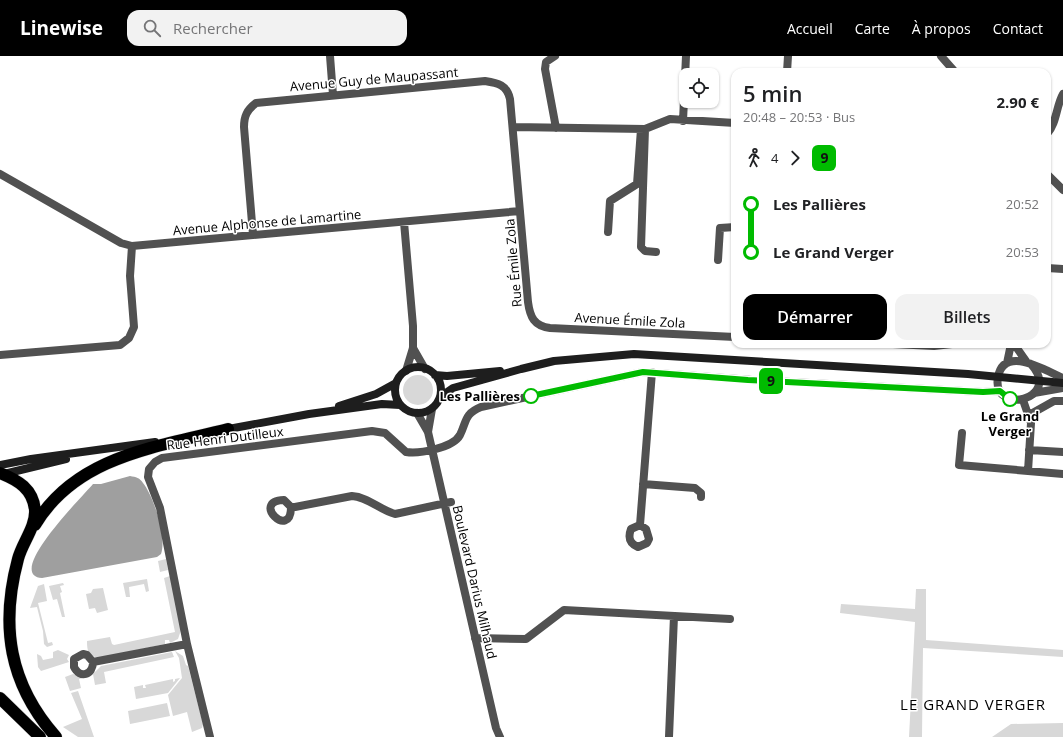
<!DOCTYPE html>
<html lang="fr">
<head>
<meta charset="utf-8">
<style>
  :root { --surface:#fff; --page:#f2f2f2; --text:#202124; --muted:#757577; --accent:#000 }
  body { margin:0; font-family:"Open Sans",sans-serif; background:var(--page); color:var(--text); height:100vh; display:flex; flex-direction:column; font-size:15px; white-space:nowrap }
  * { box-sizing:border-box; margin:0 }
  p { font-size:13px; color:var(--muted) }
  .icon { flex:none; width:22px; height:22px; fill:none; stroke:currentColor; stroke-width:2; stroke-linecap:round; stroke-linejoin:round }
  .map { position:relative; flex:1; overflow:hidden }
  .drawer { position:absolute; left:731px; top:12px; width:320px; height:280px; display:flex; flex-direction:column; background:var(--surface); border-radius:12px; box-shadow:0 1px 3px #0004 }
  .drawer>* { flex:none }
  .badge { padding:0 8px; border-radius:6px; font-size:14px; line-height:26px }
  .fabs { position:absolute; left:679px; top:12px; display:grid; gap:8px }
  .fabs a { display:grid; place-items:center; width:40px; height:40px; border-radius:8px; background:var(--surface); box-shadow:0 1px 3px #0004; font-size:20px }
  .map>.badge { position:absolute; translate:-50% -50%; box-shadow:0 0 0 2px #fff }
  .legs { display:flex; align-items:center; gap:6px; height:44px; padding:0 12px; font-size:13px }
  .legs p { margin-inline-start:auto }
  .headline { display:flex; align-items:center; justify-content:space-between; height:68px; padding:0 12px }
  h1 { font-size:22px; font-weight:600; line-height:30px }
  .button { display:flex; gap:8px; margin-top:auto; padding:8px 12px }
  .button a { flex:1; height:46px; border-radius:12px; background:var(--accent); color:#fff; font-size:16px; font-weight:600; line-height:46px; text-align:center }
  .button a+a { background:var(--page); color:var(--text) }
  ul { padding:0 12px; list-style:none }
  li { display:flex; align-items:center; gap:14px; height:48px; font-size:15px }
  li i { display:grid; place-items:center; width:6px; height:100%; margin:0 5px; background:currentColor }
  li i::after { content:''; width:10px; height:10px; margin:-5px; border:3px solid; border-radius:50%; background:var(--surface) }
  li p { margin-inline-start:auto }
  li:first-child i { background:linear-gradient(#0000 50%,currentColor 0) }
  li:last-child i { background:linear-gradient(currentColor 50%,#0000 0) }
  header { display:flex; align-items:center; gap:24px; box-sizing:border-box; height:56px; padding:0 20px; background:var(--accent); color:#fff }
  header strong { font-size:19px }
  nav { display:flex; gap:22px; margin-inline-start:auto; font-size:14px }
  .search { width:280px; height:36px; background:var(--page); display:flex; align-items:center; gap:10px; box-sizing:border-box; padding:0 14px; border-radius:12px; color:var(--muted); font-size:15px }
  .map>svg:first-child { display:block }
  .green { fill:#d8d8d8 }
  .water { fill:#9f9f9f }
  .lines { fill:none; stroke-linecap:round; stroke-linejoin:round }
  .highway-casing { stroke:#dbdbdb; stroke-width:13 }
  .street { stroke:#515151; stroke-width:8 }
  .secondary { stroke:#1e1e1e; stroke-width:8 }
  .highway { stroke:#000; stroke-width:12 }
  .line-1-casing { stroke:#fff; stroke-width:9 }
  .line-1 { stroke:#0b0; stroke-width:6 }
  .stop-1-dot { fill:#fff; stroke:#0b0; stroke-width:2 }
  .labels { text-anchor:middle; stroke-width:3; stroke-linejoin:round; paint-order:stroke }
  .street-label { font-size:13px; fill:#000; stroke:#fff }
  .stop-label { font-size:13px; font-weight:bold; fill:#000; stroke:#fff; text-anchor:end }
  .quarter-label { font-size:15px; letter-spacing:1px; fill:#000; stroke:#fff }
</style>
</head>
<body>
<header>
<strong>Linewise</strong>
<div class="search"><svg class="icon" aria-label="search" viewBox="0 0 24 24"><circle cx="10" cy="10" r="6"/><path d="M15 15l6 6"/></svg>Rechercher</div>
<nav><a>Accueil</a><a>Carte</a><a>À propos</a><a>Contact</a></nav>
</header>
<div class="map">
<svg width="1063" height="681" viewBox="0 0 1063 681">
  <rect width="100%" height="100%" fill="#fff"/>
  <path class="green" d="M403 334a15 15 0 1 1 30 0a15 15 0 1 1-30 0Z
    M166,503L168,514L160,516L158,505Z
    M170,520L181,574L178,583L170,587L169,584H165V588L98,602C88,599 87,595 87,585L110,581L112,588L114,589L175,576L164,522Z
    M147,523L149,535L146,536L144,528L129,531L130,541H126L123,527Z
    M63,527L64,529L60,530L62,536L60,537L65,561H62L57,543L53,544L49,530Z
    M44,528L47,545L38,547L48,587L52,586L53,589L47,591L44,588L43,575L37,551L30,552L38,530Z
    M103,532L108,554L97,557L95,552L89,553L86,538L91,537L93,533Z
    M916,533H926V584L1063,594V601L923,592L922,681H909L915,566L840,557L841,548L915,553Z
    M58,594L69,599L67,603L69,606L41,615L38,611L37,598L41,600L43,604L53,602V596Z
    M175,595L183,600L186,609L188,610L203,668L202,672L192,676L187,656L173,660L168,639L182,622L179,602Z
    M172,596L174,601L104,616L106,627L95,629L93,618L101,610Z
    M73,618L83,622L79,623L81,632L70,635L65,621Z
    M180,622L168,637L136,643L134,631L143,629V632H146L145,629L173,623V626L175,625V623Z
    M78,635L94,681H78L63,671L82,663L71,637Z
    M167,647L170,660L130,668L128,655Z
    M1063,667V681H992L1011,668Z"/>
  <path class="water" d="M130,420C136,421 140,422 143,427C154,441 167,481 161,498L157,501L42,522C3,519 86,437 93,428H101Z"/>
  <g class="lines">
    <g class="highway-casing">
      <path id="highway" d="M0,417C18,424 33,433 35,454C36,471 22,487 18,503C0,570 9,628 56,681
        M35,469C76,400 157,391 228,373
        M0,642L40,681"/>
    </g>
    <path class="street" d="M330,0L333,39
      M555,0L546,6L545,13L556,72
      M941,0L955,16
      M787,16L788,0
      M683,65L686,0
      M513,71L645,73L670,63L735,67
      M645,73L641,191L645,195L656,196
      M1047,78C1057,67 1056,50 1063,38
      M0,118L121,187L132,190L520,155
      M1047,118L1063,134
      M404,166L413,270V292L406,315
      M608,176L610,145L637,128L641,73
      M253,179L244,71C244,60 247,54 256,47L485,25C498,27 507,29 510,43L528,246C530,261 534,270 550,272L735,281
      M718,204L720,172L735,171
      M1047,212L1063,213
      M893,288L934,290L952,288
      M1014,288L1026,305
      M413,292L425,313
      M0,299L120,289L129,282L134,271L130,220L132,190
      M1007,307L1011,288
      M1031,308C1063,344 991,360 998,321C1004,288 1046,315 1063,322
      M1034,337L1063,332
      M1023,344L1031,367L1028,415
      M417,357L428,376L496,672L500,681
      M1029,359L1054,345H1063
      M428,376L432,353
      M962,377L959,409L1063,418
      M1029,394L1063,396
      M643,428L695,432L701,437V441
      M291,451C291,485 250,445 284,444L291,451H295L352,440C368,441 380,454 395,458L451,446
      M640,469L646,473L649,483L647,487L638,491C629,487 628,481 631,473L640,469L652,316
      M475,582L526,583L564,554L730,563
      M93,606C93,619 80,623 74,611V603L83,598L87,599L93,606L187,588
      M210,681L187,588L160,452L148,421L149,413L155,406L162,402L372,375L385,377L406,396C419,398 453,392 460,379C467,365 464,358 481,351L643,316L752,324L983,336L1000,335
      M669,681L674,560"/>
    <path class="secondary" d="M395 334a23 23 0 1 1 46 0a23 23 0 1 1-46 0Z
      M435,319L447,320L500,315
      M440,341L453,332L521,313L554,305L634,298L968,318L1063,327
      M339,350L376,338L396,327
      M223,374L309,358L382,348L400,349
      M0,409L31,403L155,386
      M4,418L66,403"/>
    <use href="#highway" class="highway"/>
  </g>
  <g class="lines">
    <g class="line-1-casing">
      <path id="line-1" d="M531,340L643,316L748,324L983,336L1000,335L1010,343"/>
    </g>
    <use href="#line-1" class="line-1"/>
  </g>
  <g class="stop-1-dot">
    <circle cx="531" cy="340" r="7"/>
    <circle cx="1010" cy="343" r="7"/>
  </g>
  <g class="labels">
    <g class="street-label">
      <text transform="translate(374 23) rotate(-5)" y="5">Avenue Guy de Maupassant</text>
      <text transform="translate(267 166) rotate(-5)" y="5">Avenue Alphonse de Lamartine</text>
      <text transform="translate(513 207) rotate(-95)" y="5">Rue Émile Zola</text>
      <text transform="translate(630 264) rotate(3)" y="5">Avenue Émile Zola</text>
      <text transform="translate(225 382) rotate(-7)" y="5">Rue Henri Dutilleux</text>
      <text transform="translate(475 526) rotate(77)" y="5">Boulevard Darius Milhaud</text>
    </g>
    <g class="stop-label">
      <text x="520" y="345">Les Pallières</text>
      <text x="1010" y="365" text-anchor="middle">Le Grand<tspan x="1010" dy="15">Verger</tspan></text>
    </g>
    <g class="quarter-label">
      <text x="973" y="654">LE GRAND VERGER</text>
    </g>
  </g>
</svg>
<div class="fabs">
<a><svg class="icon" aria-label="locate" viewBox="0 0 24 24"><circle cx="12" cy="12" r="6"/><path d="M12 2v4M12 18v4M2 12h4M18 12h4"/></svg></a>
</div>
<b class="badge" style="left:771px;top:325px;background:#0b0;color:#111">9</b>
<section class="drawer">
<div class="headline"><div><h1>5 min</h1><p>20:48 – 20:53 · Bus</p></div><b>2.90 €</b></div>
<div class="legs"><svg class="icon" aria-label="walk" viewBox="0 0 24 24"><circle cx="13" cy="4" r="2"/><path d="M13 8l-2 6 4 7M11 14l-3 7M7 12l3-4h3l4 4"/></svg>4<svg class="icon" aria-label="forward" viewBox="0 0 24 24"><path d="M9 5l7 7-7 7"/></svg><b class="badge" style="background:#0b0;color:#111">9</b></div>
<ul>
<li><i style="color:#0b0"></i><b>Les Pallières</b><p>20:52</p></li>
<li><i style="color:#0b0"></i><b>Le Grand Verger</b><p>20:53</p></li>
</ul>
<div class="button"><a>Démarrer</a><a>Billets</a></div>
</section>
</div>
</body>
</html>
